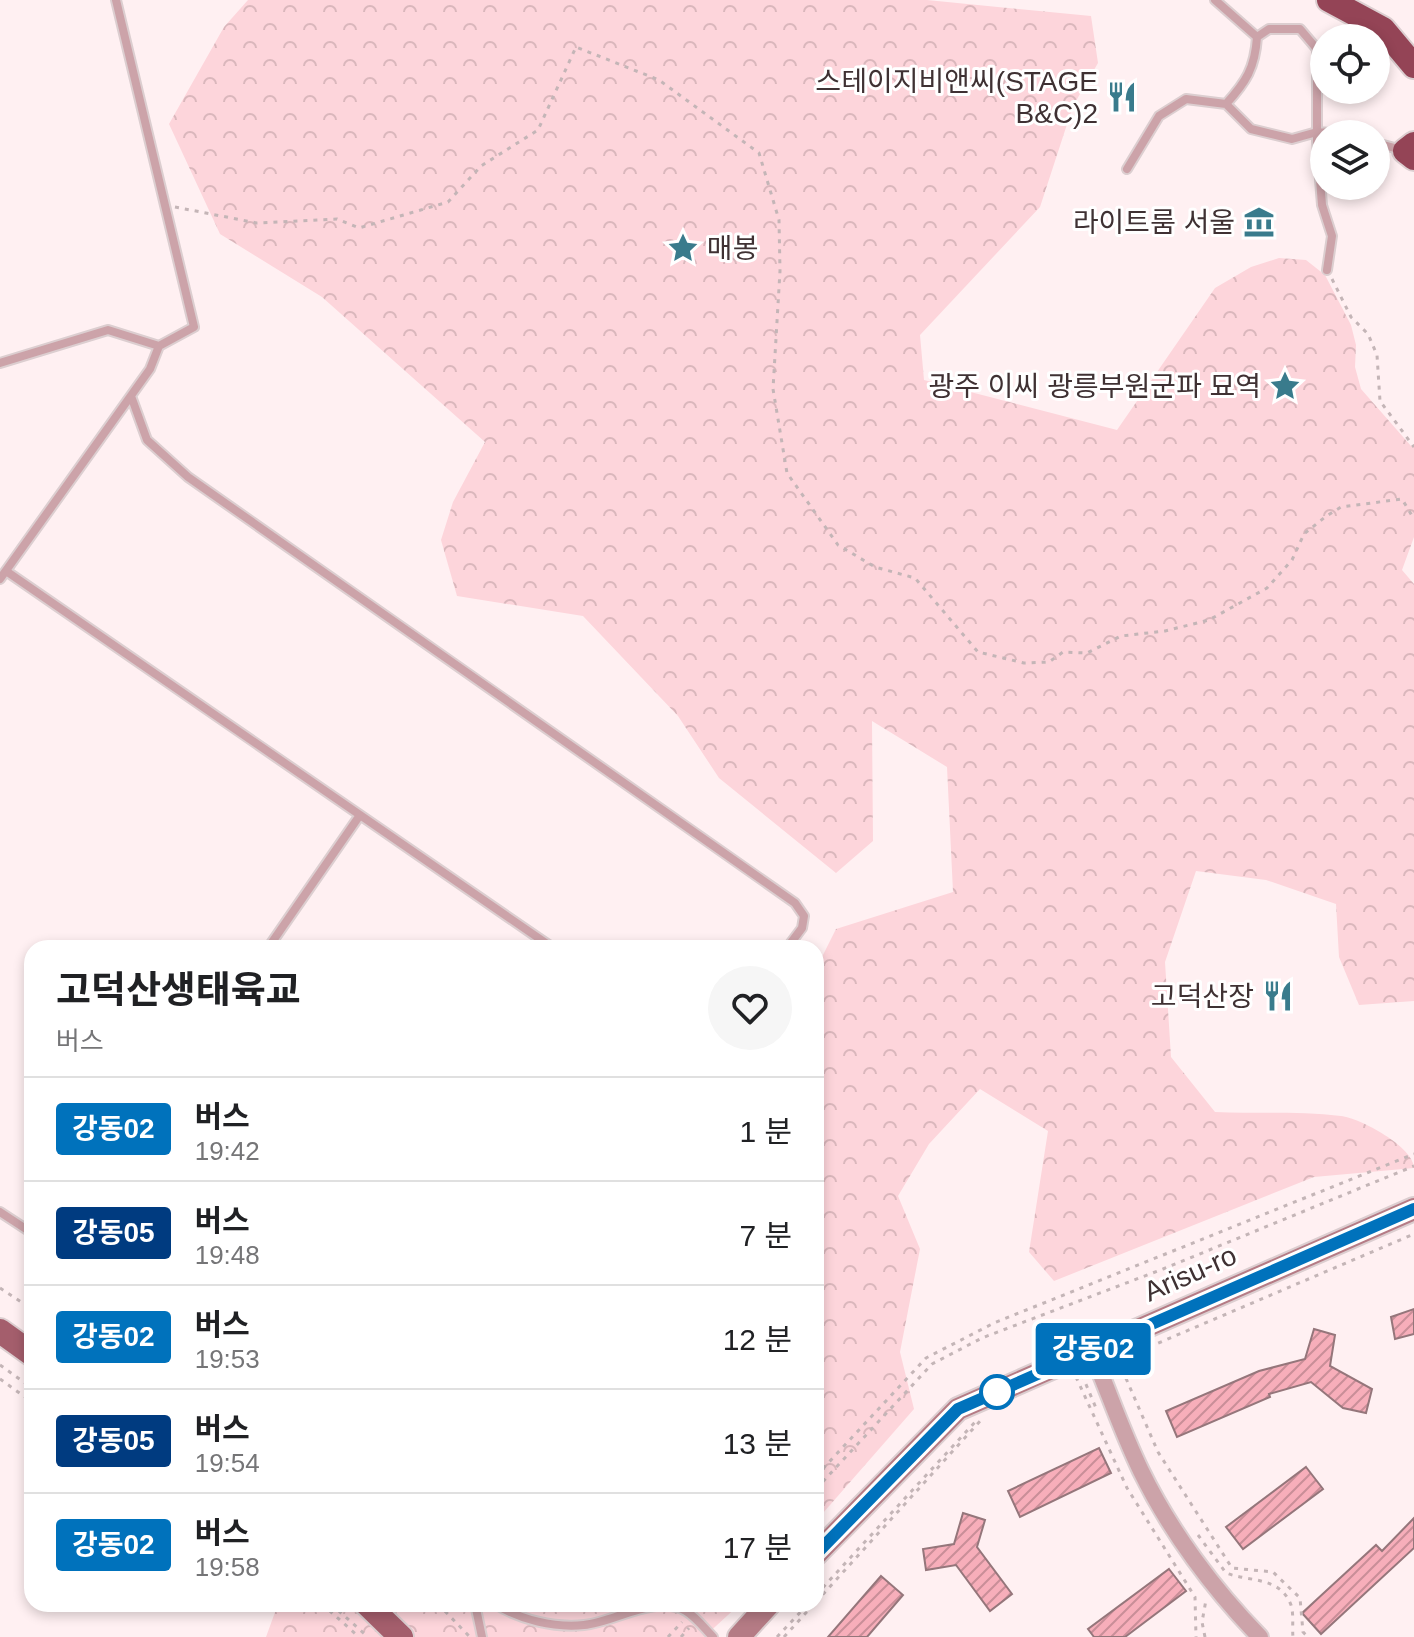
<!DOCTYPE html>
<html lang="ko">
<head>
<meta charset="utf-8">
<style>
  :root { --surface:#fff; --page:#f6f6f6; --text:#202124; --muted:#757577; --line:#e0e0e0 }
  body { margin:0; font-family:Helvetica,"Noto Sans KR",sans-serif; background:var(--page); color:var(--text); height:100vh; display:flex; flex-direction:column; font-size:30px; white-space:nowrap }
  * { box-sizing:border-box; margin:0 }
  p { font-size:26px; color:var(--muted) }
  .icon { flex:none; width:44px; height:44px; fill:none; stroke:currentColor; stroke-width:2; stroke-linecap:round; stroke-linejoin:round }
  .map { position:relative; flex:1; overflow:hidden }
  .details { position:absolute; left:24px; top:940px; width:800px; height:672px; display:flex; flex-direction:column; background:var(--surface); border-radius:24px; box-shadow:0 4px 12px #0003 }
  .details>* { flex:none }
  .badge { padding:0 16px; border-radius:6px; font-size:28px; line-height:52px }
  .controls { position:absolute; left:1310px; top:24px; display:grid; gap:16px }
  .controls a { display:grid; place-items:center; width:80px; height:80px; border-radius:50%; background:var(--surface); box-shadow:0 4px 12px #0003; font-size:40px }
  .map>.badge { position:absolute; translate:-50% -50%; box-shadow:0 0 0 4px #fff }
  .round { display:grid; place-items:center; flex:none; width:84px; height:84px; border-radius:42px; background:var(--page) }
  .headline { display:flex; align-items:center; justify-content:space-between; height:136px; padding:0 32px }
  h1 { font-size:38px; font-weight:700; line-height:60px }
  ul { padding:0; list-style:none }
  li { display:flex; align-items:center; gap:24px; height:104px; padding:0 32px; border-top:2px solid var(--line) }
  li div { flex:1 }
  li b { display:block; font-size:30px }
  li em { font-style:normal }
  li .badge { min-width:88px; font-weight:700; text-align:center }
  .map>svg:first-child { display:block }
  .forest { fill:url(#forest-crowns) }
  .building { fill:url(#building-hatch); stroke:#95767b; stroke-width:2 }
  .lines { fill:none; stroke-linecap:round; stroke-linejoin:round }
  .lane-casing { stroke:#dcced0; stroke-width:12 }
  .street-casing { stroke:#dcced0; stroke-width:20 }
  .secondary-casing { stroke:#dcced0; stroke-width:26 }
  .primary-casing { stroke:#dcced0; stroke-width:28 }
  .highway-casing { stroke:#dcced0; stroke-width:28 }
  .path { stroke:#c4b5b7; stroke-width:3; stroke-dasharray:4 6; stroke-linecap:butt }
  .lane { stroke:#cca3a9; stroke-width:8 }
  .street { stroke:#cca3a9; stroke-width:16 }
  .secondary { stroke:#b57b85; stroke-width:22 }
  .primary { stroke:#a45e6c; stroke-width:24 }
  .highway { stroke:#944456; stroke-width:24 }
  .line-casing { stroke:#fff; stroke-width:18 }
  .line { stroke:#0072bc; stroke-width:12 }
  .stop-dot { fill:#fff; stroke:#0072bc; stroke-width:4 }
  .labels { text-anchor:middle; stroke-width:6; stroke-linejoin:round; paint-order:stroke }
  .poi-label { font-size:28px; fill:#3f3133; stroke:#fff; text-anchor:end }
  .street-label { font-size:28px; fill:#3f3133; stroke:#fff }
</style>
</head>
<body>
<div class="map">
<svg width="1414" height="1637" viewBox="0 0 1414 1637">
  <defs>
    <pattern id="forest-crowns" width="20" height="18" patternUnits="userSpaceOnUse" patternTransform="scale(2)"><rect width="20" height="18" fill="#fdd5db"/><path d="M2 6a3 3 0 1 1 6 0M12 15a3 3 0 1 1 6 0" fill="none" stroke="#dab7bc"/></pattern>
    <pattern id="building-hatch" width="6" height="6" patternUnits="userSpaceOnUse" patternTransform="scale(2)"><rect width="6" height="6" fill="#f7aeba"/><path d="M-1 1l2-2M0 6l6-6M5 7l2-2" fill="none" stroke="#c98e98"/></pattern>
  </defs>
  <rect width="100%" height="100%" fill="#fff0f2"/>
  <path class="forest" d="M248,0H927L1091,16L1098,63L1073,106L1040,207L920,335L924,380L1117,430L1215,288L1251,267L1279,258L1306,260L1325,275L1351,325L1356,345L1355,367L1361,389L1411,446L1414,445V537L1402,570L1414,584V1001L1359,1005L1339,957L1336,904L1266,880L1196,871L1165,962L1171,1057L1215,1112C1257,1114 1300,1111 1341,1116C1360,1118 1414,1147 1414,1168L1314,1177L1054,1281L1029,1252L1048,1131L980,1089L929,1144L898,1196L920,1249L900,1352L914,1409L816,1521V969L836,929L953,892L947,767L872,721L873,841L836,873L719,778L678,716L583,616L457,596L441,540L453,502L485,442L322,297L220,234L169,124L224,27Z
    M278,1604H740L704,1637H266Z"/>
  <path class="building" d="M1414,1309V1334L1395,1339L1391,1317Z
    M1314,1329L1335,1335L1330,1366L1372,1389L1366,1413L1343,1408L1311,1382L1269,1394L1270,1397L1177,1437L1166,1411L1259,1371L1305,1359Z
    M1099,1448L1111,1473L1020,1517L1008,1491Z
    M1306,1467L1323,1489L1243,1549L1226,1527Z
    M963,1513L985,1520L977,1547L1012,1594L990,1611L956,1565L926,1570L923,1549L954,1544Z
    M1414,1518V1548L1321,1634L1302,1613L1376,1545L1382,1551Z
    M1169,1569L1186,1591L1125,1637H1094L1088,1629Z
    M881,1576L903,1595L867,1637H828Z"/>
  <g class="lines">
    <g class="lane-casing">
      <path id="lane" d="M1215,0L1257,37C1255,68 1246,82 1226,104
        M1257,37L1269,29H1300L1317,49V141L1322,205L1332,236L1327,270
        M1376,143L1402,150
        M1127,169L1159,116L1186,99L1226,104L1251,129L1292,139L1317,132L1346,134
        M0,363L108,330L159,346L194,327L116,0
        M131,396L147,440L188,477L795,903L804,916L802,928L787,948
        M6,571L553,948
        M0,579L150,369L159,346
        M268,948L360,815
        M0,1212L32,1233
        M475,1604L482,1637
        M495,1604C521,1620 554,1628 584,1625C615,1622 656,1594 686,1611C696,1617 705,1629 713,1637"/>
    </g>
    <g class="street-casing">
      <path id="street" d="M1091,1350C1108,1390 1122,1432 1141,1471C1170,1531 1214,1590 1260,1637"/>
    </g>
    <g class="secondary-casing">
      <path id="secondary" d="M816,1554L958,1409L1414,1209
        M739,1637L769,1604"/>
    </g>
    <g class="primary-casing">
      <path id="primary" d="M0,1331L32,1354
        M367,1604L401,1637"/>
    </g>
    <g class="highway-casing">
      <path id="highway" d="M1329,0L1383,29L1414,66
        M1414,144L1405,151L1414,158"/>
    </g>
    <path class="path" d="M175,207L257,223L337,219L359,228L448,202L481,166L538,130L576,47L659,80L759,153L779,220L780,271L773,389L787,473L838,545L875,567L915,578L978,652L1024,663L1049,662L1063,652L1087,653L1121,636L1165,631L1209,620L1267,588L1292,560L1304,534L1325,517L1341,507L1402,499L1414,519
      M1332,279L1351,317L1368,334L1377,355L1380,401L1414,447
      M0,1288L32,1309
      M1149,1347L1414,1234
      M1118,1360L1158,1452L1232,1568L1273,1572L1300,1598L1303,1632L1308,1637
      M0,1365L32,1388
      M1082,1375L1096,1408
      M1076,1377L1127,1488L1195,1597L1196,1637
      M0,1379L32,1402
      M816,1476L926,1358L994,1323L1414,1154
      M816,1489L932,1364L982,1338L1163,1269L1414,1166
      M1198,1535L1226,1573C1249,1582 1280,1576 1291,1605C1294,1614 1292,1628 1293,1637
      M816,1595L976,1421
      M816,1602L981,1420
      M322,1604L359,1637
      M331,1604L368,1637
      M438,1604L469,1636
      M668,1637L682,1622
      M681,1637L689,1628
      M777,1637L808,1604
      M784,1637L814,1604
      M1205,1637L1202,1622L1206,1600"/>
    <use href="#lane" class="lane"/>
    <use href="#street" class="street"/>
    <use href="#secondary" class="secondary"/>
    <use href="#primary" class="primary"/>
    <use href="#highway" class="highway"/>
  </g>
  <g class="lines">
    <g class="line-casing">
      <path id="line" d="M816,1554L958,1409L1414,1209"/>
    </g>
    <use href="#line" class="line"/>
  </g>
  <defs>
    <g id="restaurant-bare" transform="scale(2.4)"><path d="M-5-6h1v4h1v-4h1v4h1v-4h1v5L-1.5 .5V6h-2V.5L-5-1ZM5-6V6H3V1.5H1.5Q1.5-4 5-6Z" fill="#397b8c" stroke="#fff" stroke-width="2.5" paint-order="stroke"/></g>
    <g id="museum-bare" transform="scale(2.4)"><path d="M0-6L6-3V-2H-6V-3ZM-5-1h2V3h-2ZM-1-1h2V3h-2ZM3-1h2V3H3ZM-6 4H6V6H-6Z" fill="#397b8c" stroke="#fff" stroke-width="2.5" paint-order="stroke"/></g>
    <g id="sight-bare" transform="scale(2.4)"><path d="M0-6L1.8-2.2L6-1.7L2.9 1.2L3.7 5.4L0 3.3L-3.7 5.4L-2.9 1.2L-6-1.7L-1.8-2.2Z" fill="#397b8c" stroke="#fff" stroke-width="2.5" paint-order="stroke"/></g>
  </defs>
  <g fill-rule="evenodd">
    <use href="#restaurant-bare" x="1122" y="97"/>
    <use href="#museum-bare" x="1259" y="222"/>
    <use href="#sight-bare" x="683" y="248"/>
    <use href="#sight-bare" x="1285" y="386"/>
    <use href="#restaurant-bare" x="1278" y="996"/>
  </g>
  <circle class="stop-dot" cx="997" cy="1392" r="16"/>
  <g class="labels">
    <g class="poi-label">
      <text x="1098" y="91">스테이지비앤씨(STAGE<tspan x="1098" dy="32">B&amp;C)2</tspan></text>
      <text x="1235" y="232">라이트룸 서울</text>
      <text x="707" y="258" text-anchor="start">매봉</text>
      <text x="1261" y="396">광주 이씨 광릉부원군파 묘역</text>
      <text x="1254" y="1006">고덕산장</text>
    </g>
    <g class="street-label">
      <text transform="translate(1190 1273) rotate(-24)" y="10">Arisu-ro</text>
    </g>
  </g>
</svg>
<div class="controls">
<a><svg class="icon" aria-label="locate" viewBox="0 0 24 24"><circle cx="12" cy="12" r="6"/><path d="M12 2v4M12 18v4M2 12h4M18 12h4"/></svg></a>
<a><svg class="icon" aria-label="layers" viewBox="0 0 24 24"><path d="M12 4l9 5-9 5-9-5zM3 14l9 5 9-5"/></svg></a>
</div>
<b class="badge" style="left:1093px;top:1349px;background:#0072bc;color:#fff">강동02</b>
<section class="details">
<div class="headline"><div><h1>고덕산생태육교</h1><p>버스</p></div><a class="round"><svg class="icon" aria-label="heart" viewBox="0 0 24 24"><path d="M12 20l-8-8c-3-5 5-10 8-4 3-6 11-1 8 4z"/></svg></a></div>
<ul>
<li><span class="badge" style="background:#0072bc;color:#fff">강동02</span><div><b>버스</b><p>19:42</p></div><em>1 분</em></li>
<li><span class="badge" style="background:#003b80;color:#fff">강동05</span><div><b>버스</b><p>19:48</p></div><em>7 분</em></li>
<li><span class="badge" style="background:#0072bc;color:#fff">강동02</span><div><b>버스</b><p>19:53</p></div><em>12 분</em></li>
<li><span class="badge" style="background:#003b80;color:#fff">강동05</span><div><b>버스</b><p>19:54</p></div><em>13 분</em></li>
<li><span class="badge" style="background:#0072bc;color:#fff">강동02</span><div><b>버스</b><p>19:58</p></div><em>17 분</em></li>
</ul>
</section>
</div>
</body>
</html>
